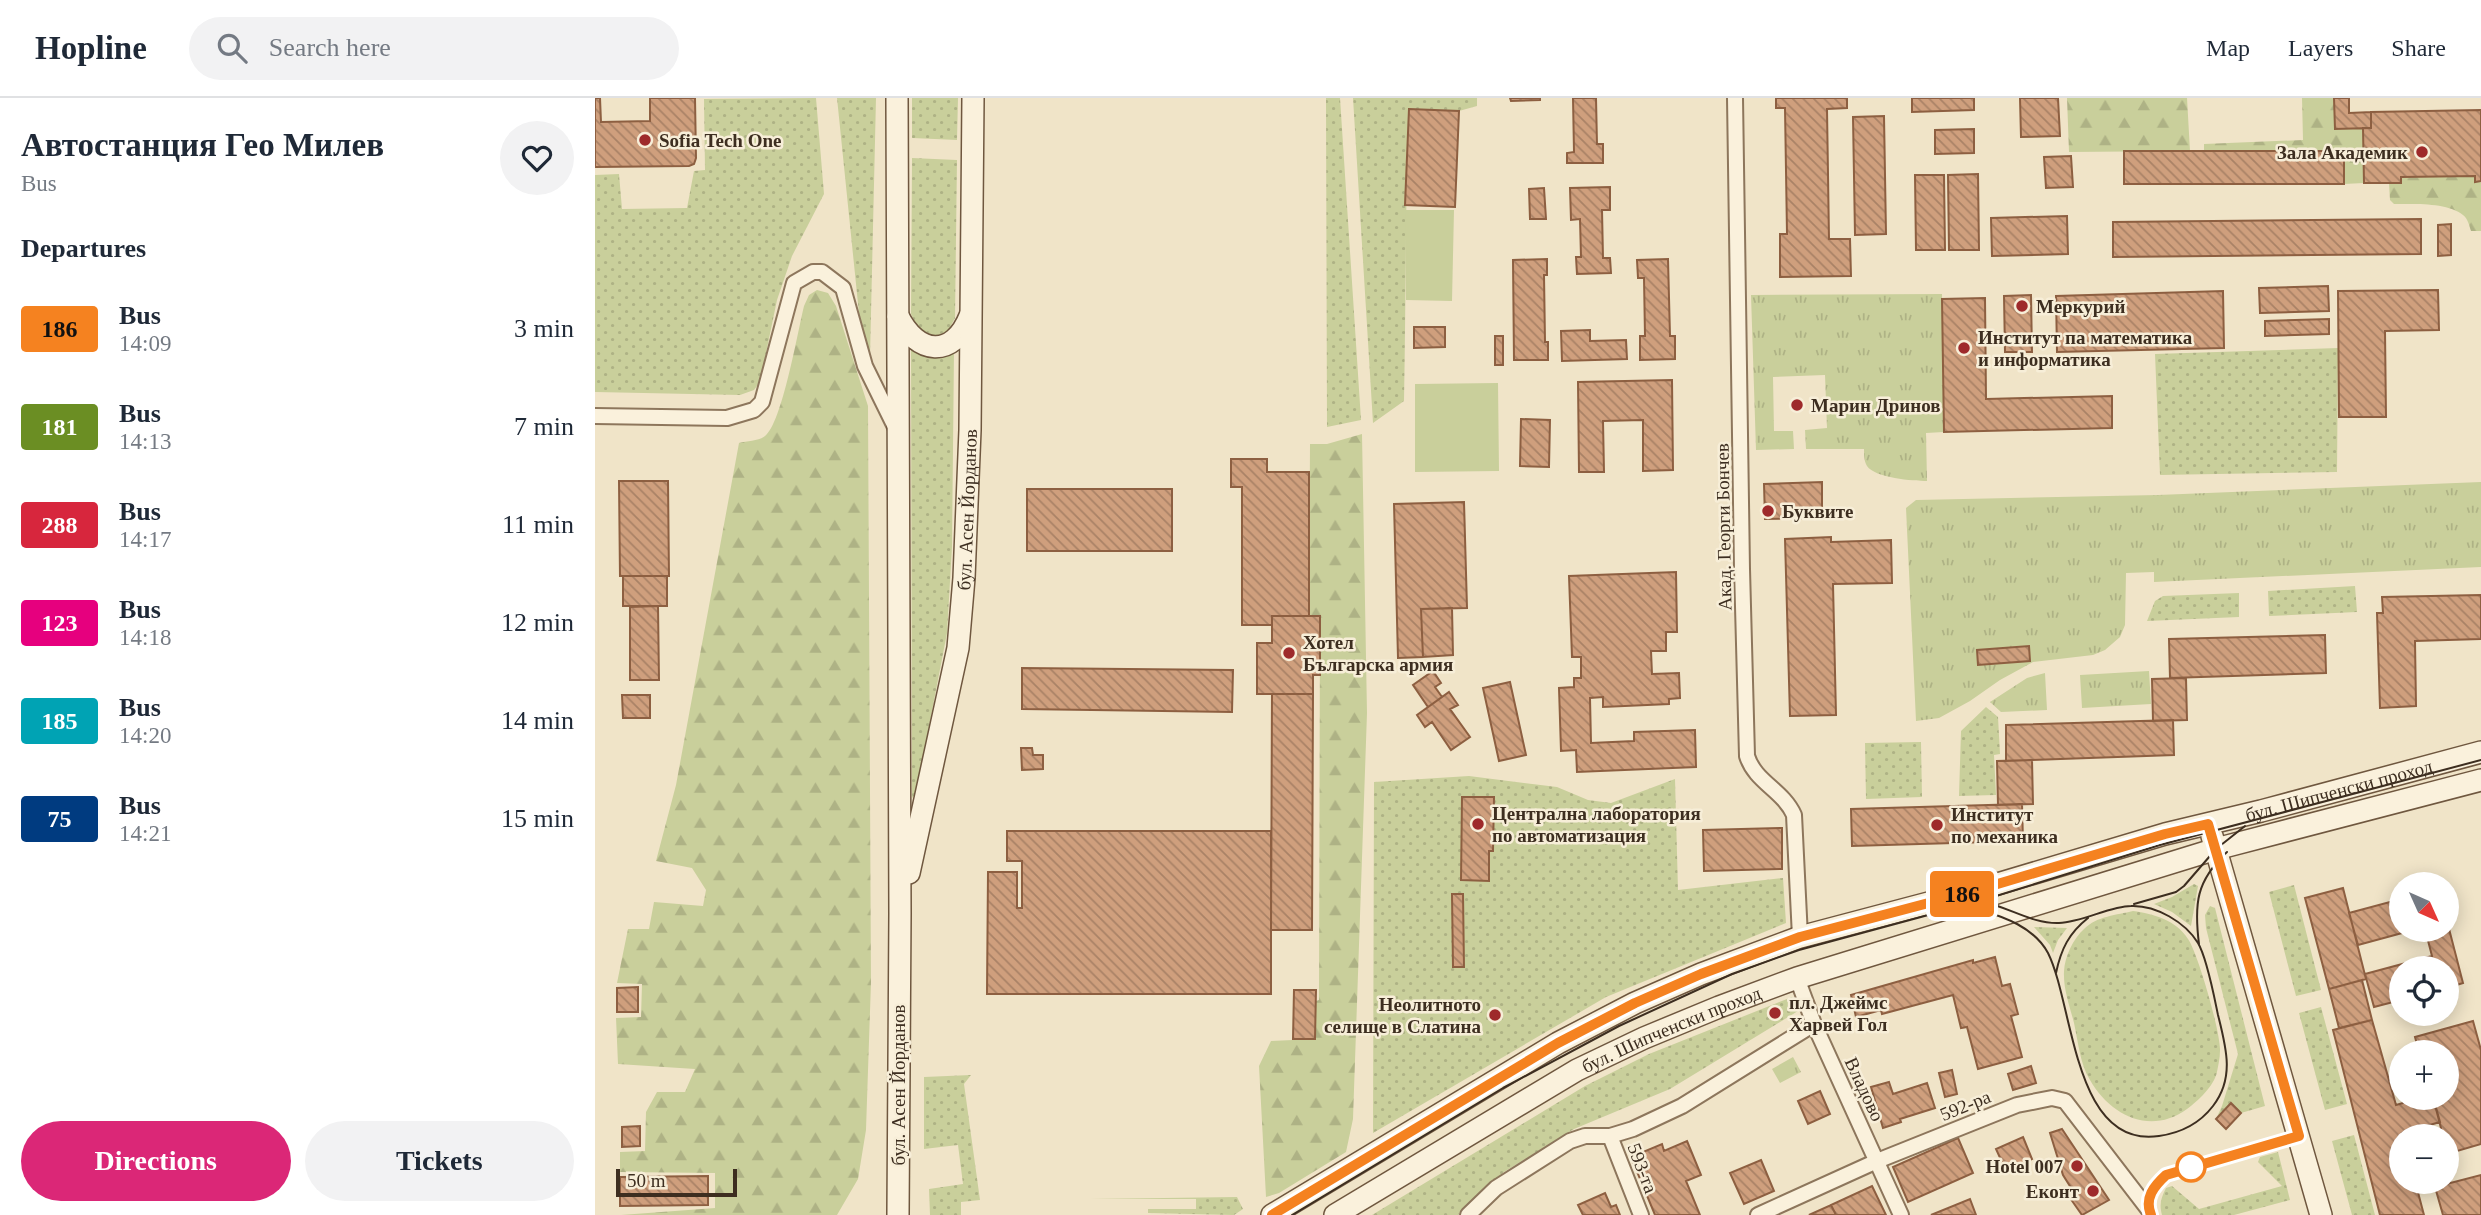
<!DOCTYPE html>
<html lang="en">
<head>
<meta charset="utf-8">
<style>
  :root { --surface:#fff; --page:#f2f2f3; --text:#1f2937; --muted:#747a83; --line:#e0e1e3; --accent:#db2777 }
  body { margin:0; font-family:"Times New Roman",serif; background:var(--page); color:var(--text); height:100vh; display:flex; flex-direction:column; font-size:26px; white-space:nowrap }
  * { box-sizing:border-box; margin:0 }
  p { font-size:23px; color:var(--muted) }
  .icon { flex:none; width:38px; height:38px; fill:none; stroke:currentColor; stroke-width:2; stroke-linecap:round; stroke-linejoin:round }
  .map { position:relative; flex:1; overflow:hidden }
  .sheet { display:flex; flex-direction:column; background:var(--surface); width:595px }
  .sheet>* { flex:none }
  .badge { padding:0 14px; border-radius:5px; font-size:24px; line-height:46px }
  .needle { width:46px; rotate:135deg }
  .controls { position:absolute; left:1794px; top:774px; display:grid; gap:14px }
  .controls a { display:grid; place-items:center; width:70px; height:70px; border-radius:50%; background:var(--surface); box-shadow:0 4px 18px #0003; font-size:35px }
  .scale { position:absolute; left:21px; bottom:18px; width:121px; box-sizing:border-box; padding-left:7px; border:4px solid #3d2e20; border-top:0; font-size:19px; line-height:24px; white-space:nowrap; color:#3d2e20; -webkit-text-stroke:5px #f7eed8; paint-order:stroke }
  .map>.badge { position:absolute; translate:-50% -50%; box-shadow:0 0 0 4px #fff }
  h2 { padding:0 21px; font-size:26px; line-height:63px }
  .round { display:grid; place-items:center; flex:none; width:74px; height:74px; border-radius:37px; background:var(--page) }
  .headline { display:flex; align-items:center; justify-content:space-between; height:119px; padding:0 21px }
  h1 { font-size:33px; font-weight:700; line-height:52px }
  .action { display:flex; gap:14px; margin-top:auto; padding:14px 21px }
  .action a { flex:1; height:80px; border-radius:42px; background:var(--accent); color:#fff; font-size:28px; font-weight:700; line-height:80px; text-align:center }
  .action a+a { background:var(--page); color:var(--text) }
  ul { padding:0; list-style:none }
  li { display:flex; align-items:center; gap:21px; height:98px; padding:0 21px }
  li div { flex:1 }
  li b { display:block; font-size:26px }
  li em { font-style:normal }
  li .badge { min-width:77px; font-weight:700; text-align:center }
  header { display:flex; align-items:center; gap:42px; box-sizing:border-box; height:98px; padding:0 35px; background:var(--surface); border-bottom:2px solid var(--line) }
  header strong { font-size:33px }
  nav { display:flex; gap:38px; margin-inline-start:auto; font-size:24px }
  .search { width:490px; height:63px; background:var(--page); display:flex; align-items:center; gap:18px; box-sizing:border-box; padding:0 24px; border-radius:38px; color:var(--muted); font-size:26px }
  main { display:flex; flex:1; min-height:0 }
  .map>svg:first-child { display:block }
  .grass { fill:url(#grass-dots) }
  .forest { fill:url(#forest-firs) }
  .park { fill:url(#park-tufts) }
  .garden { fill:#c9cf9b }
  .building { fill:url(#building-back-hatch); stroke:#8d5f41; stroke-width:2 }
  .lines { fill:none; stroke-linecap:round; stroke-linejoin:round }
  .street-casing { stroke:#8d765c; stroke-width:18 }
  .secondary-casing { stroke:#6f573f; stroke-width:24 }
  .street { stroke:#faf1dc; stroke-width:14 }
  .secondary { stroke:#faf1dc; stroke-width:21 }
  .tram { stroke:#3d2e20; stroke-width:2 }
  .line-casing { stroke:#fff; stroke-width:16 }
  .line { stroke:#f58220; stroke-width:10 }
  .poi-dot { fill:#9e2a2b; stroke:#f7eed8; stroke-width:2.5 }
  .stop-dot { fill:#fff; stroke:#f58220; stroke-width:3.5 }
  .labels { text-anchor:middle; stroke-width:5; stroke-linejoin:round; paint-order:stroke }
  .poi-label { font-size:19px; font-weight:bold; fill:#3d2e20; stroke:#f7eed8; text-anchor:start }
  .street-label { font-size:19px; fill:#3d2e20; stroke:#f7eed8 }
</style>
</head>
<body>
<header>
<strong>Hopline</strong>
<div class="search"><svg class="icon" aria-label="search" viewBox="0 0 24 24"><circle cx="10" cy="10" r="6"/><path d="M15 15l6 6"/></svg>Search here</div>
<nav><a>Map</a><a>Layers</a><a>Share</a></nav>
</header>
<main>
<section class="sheet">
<div class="headline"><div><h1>Автостанция Гео Милев</h1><p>Bus</p></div><a class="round"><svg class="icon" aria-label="heart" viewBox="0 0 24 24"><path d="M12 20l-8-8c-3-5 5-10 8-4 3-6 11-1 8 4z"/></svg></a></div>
<h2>Departures</h2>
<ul>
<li><span class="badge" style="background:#f58220;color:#111">186</span><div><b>Bus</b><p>14:09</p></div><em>3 min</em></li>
<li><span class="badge" style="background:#6b8e23;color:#fff">181</span><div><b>Bus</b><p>14:13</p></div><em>7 min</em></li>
<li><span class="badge" style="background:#d7263d;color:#fff">288</span><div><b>Bus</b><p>14:17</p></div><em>11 min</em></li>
<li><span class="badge" style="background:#e6007e;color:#fff">123</span><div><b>Bus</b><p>14:18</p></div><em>12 min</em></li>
<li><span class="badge" style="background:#00a3b4;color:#fff">185</span><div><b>Bus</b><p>14:20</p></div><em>14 min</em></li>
<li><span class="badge" style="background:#003b80;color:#fff">75</span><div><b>Bus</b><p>14:21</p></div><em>15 min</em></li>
</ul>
<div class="action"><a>Directions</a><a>Tickets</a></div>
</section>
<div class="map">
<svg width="1886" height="1117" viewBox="0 0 1886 1117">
  <defs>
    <pattern id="grass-dots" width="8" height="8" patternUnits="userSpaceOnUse" patternTransform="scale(1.75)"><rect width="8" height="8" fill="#c9cf9b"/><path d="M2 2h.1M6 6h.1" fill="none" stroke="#aeb285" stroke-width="1.8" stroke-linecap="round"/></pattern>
    <pattern id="forest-firs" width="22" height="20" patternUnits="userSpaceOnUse" patternTransform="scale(1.75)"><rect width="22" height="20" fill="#c9cf9b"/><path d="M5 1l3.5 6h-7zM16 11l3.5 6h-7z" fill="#aeb285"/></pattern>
    <pattern id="park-tufts" width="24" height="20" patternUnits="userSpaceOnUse" patternTransform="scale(1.75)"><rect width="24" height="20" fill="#c9cf9b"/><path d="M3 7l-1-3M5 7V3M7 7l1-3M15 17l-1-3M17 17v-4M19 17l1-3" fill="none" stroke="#aeb285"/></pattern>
    <pattern id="building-back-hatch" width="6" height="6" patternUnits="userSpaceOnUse" patternTransform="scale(1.75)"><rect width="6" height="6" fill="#cf9f7d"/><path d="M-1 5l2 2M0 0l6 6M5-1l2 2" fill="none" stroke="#a98266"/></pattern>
  </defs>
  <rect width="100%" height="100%" fill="#f0e4c8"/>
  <path class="grass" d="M221,0L229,96L197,158L182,202L165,284L159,292L145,297L0,294V77L24,76L27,111L92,110L99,73L110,72L109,1Z
    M242,0H281L275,259L265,225Z
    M317,0H363L362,42L317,40Z
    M731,0H745L766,322L732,329Z
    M758,0H882V8L864,13L814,12C810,109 811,206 809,303L778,325Z
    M317,60L362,62L360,220L353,233L338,240L324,233L316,216Z
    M1743,250L1742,374L1565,377L1560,256Z
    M316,251L334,258L359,253L357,449L352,535L321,696L317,700Z
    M1760,488L1762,514L1674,518L1673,493Z
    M1644,495V519L1552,523L1560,503L1568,498Z
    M1391,609L1403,619L1405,656L1399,657L1401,697L1364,698L1366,633Z
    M1326,644L1327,699L1271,701L1270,645Z
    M874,678L962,689L993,702L1016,705L1080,681L1083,792L1188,780L1191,825L1011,899L778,1035L779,684Z
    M1599,786L1603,788L1596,828L1577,814L1559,806L1577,799Z
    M1699,787L1726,892L1701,898L1674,794Z
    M1615,808L1620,810L1670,1008L1646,1015L1636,1006L1621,1021L1627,1008L1643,956L1611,830L1610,817Z
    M1538,813C1559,816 1581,822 1593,841C1603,855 1626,936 1625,953C1625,960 1623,968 1622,974C1619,988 1603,1003 1592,1011C1555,1038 1515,1017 1495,982C1485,966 1483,943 1479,925C1475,909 1468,891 1469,873C1470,858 1478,841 1489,831C1502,818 1522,817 1538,813Z
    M1439,829L1472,830L1463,842L1458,855L1455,847Z
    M1197,899L1203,913L1075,991L979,1031L909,1074L863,1117H777L990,988L1054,956Z
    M1726,909L1752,1006L1730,1012L1704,915Z
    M376,977L369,986L385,1102L366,1104V1117H335L334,1091L368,1086L363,1047L329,1051V979Z
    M1759,1037L1780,1117H1757L1737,1043Z
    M1683,1054L1695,1102L1639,1117H1567C1564,1106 1566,1100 1571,1090L1577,1088L1604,1111L1687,1088L1663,1064L1665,1059Z
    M642,1099L648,1111L639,1117L553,1115V1111H601V1101H495Z"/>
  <path class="forest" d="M1472,0H1592L1595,53L1474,54Z
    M1707,0H1739L1740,31L1768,30L1769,85L1749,86L1748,53H1609V46L1708,42Z
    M1880,78V83H1886V133H1876C1874,127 1873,121 1868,117C1853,104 1818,106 1799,106L1795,102L1794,85L1806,79Z
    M222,192L233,195L241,208L273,308L276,884L271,1032L263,1081L242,1117H26L120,1110V1075L25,1074V1054L50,1053L51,1014L62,994H90L100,971L23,966L21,920L46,919L47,886L22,885L33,831H54L59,804L108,808L111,792L97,770L61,763L81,687L144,345C152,343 164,343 170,338C187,326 203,232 209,208L214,197Z
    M767,336L772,615L758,1021L751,1054L684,1095L671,1099L664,968L676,943L720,941L721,903L724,902L725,518H714L715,346H732Z"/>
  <path class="park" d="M1347,196L1349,334L1331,335L1332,383C1318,383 1280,380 1272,368C1269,363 1269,357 1269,351H1211L1210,332L1232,330L1230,277L1178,279L1179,333H1198L1199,351L1161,352L1156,197Z
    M1886,384V469L1559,484V474L1531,475L1530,527L1525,539L1510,552L1498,557L1438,564L1405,582L1375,603L1344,620L1321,623L1311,410L1321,402L1563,397Z
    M1554,573L1556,606L1487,610L1485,577Z
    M1450,575L1452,612L1406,614L1395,604L1432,580Z
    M1198,959L1206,974L1185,985L1177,971Z"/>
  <path class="garden" d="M810,112H859L857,203L811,202Z
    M903,285L904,373L820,374V286Z"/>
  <path class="building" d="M0,0H5L6,24L55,23V0H100L101,60L99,66L94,68L0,69Z
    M915,0H945V2L916,3Z
    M978,0H1001L1002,46H1008V65H972V55L979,54Z
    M1181,0H1252V10L1232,11L1234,141H1255L1256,178L1185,179V136H1192L1190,10H1181Z
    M1317,0H1379V12L1317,14Z
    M1425,0H1463L1465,38L1426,39Z
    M1739,0H1754V15L1776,14V30L1740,31Z
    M814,11L864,13L860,109L810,107Z
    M1886,12V83L1880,84V78L1806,79V85H1769L1768,30H1776V14Z
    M1289,18L1291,136L1260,137L1258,19Z
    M1379,31V55L1340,56V32Z
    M1529,53H1749V86H1529Z
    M1476,58L1478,89L1451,90L1449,59Z
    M1383,76L1384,152H1354L1353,77Z
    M1320,77H1349L1350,152H1321Z
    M1015,89V112H1007L1008,160H1015L1016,175L982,176L981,159H986L985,121L976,122L975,90Z
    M949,90L951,121H935L934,91Z
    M1472,118L1473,156L1397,158L1396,120Z
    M1826,121V156L1518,159V124Z
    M1856,126V157L1843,158V127Z
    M952,161V177H949L950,244H953V262H919L918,162Z
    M1073,161L1075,238H1080V261L1045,262V238H1050L1049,180H1043L1042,162Z
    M1733,188L1734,213L1665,215L1664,190Z
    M1843,192L1844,232L1790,233L1791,319H1744L1743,193Z
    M1628,193L1629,250L1462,254L1461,198Z
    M1436,197L1437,254H1410L1409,198Z
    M1390,200L1391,301L1517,298V330L1349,334L1347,201Z
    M1734,221V236L1670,238V223Z
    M819,229H850V249L819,250Z
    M995,232V243L1031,242L1032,261L967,263L966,233Z
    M900,238H908V267H900Z
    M1077,282L1078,372L1048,373V322L1008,323L1009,374H984L983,284Z
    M926,321L955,322L954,369L925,368Z
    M636,361H672V374H714V518H677V527H647V389H636Z
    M24,383H73L74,478H25Z
    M1227,384V420L1170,421L1169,386Z
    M432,391H577V453H432Z
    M869,404L872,510L826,511L828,559L803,560L799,406Z
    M1236,439V444L1296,442L1297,485L1238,486L1241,617L1195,618L1190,441Z
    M1081,474L1082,534H1071V553H1056L1057,576L1084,575L1085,600L1074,601V606L1008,609V599L995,600L996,645L1039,643V634L1100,632L1101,669L982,674L981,652L966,653L964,590L979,589V580H986V559H977L974,478Z
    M28,478H72V508H28Z
    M1886,497V541L1820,543L1821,608L1785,610L1782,515H1788L1787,499Z
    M63,508L64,582H35V509Z
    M857,510L858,557L828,559L826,511Z
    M677,518H725V577H718V596H662V545H677Z
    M1730,537L1731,575L1575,580L1574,541Z
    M1434,548L1435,563L1383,567L1382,552Z
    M427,570L638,572L637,614L427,611Z
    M838,573L846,585L840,589L847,599L833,609L818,587Z
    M1591,580L1592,622L1558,623L1557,581Z
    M915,584L931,657L904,663L888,590Z
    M854,594L863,607L855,611L875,639L856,652L837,624L830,629L822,617Z
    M677,596H718L717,832H676Z
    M27,597H55V620H28Z
    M1578,622L1579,657L1411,663V627Z
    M426,650H437L438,657H448V671L427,672Z
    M1437,662L1438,706L1403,707L1402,663Z
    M867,699H899L898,753H894V783L866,782Z
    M1427,706L1428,743L1257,748L1256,711Z
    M1187,730V771L1109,773L1108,732Z
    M412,733H676V896H392L393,774H422V810H427V763H412Z
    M1748,790L1771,881L1734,891L1710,800Z
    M857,796H868L869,869H858Z
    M1806,801V831H1822L1763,847L1754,815Z
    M1852,823L1868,885L1852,890V870H1806V902L1779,909L1770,876L1837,858L1830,831H1852Z
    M1400,859L1407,888L1415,886L1423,916L1416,918L1427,959L1383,971L1372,929L1366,930L1358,897L1287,916L1286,912L1261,919L1256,897L1378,862V865Z
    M1767,882L1777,922L1744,930L1734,891Z
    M43,889V914H22V890Z
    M699,892H721L720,941H698Z
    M1777,922L1801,1007L1829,999H1838L1845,1024L1807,1035L1808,1038H1806V1083H1820L1829,1117H1785L1738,932Z
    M1878,923L1886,952V1046L1852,1056V1038H1848L1838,999H1852V954H1824L1820,939Z
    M1436,968L1441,985L1418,992L1413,976Z
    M1357,972L1362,996L1350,999L1344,975Z
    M1294,984L1298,996L1332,985L1340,1010L1305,1021L1306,1024L1288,1030L1276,989Z
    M1225,993L1235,1016L1213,1026L1203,1003Z
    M1636,1005L1646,1015L1631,1031L1621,1021Z
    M45,1028V1048L27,1049V1029Z
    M1467,1031L1514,1102L1487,1117L1475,1100L1478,1093L1468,1077L1455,1035Z
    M1428,1039L1437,1061L1411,1073L1401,1051Z
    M1363,1040L1378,1075L1313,1104L1298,1069Z
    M1092,1043L1106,1077L1091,1083L1105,1117H1060L1036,1059L1067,1046L1069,1053Z
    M1166,1062L1179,1093L1149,1106L1135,1075Z
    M1886,1077V1117H1848L1840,1089Z
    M113,1078V1107L25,1108V1079Z
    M1277,1088L1291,1117H1241L1236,1107Z
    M1010,1095L1016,1109L1021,1107L1025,1117H988L983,1107Z
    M1375,1101L1381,1117H1336Z
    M1236,1107L1241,1117H1214Z"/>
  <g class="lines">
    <g class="street-casing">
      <path id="street" d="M1140,0L1147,471L1152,658C1160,684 1188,692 1199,717L1205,839
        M0,318L132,320L159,312L167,304L199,185L218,174H227L248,190L270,268L302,333
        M1202,880L1219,926L1306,1117
        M1015,1038L1046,1117
        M873,1117L901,1090L975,1043L990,1038H1015L1038,1031L1087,1008L1219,926
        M1163,1117L1282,1063L1422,1007L1457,1000L1470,1003L1553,1111"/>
    </g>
    <g class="secondary-casing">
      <g id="secondary">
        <path d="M302,0L305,815L303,1117"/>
        <path d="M303,218C322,257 358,261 375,218"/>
        <path d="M1617,738L1726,1117"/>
        <path id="s1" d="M314,775L363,550L369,480L375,332L378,0"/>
        <path id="s2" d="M677,1117L963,945L1040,905L1106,876L1205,839L1379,793L1570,736L1666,713L1886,654"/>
        <path id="s3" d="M740,1117L982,972L1049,940L1124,909L1202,880L1621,751L1886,682"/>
      </g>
    </g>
    <use href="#street" class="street"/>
    <use href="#secondary" class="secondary"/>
    <path class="tram" d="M1539,806L1581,794L1589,788L1621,751L1650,728
      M1383,811C1409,819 1439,829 1453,855C1479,907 1478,1051 1564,1038C1585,1035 1605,1025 1618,1008C1640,980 1631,949 1623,917C1619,898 1612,860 1603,845C1590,824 1561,807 1536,808C1515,808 1488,824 1464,825C1437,826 1414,809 1388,804
      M1604,846C1599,806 1601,783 1632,754
      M1461,875C1466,851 1474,835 1493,820
      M697,1117L908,990L1024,928L1137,876L1204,852L1385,803L1565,747L1886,662"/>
  </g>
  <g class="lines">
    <g class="line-casing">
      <path id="line" d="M677,1117L963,945L1040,905L1106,876L1205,839L1379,793L1570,736L1613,726L1704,1038L1571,1077C1559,1088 1549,1100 1556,1117"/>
    </g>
    <use href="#line" class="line"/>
  </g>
  <g class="poi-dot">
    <circle cx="50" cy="42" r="7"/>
    <circle cx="1827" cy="54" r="7"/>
    <circle cx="1427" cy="208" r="7"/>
    <circle cx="1369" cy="250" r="7"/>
    <circle cx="1202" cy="307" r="7"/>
    <circle cx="1173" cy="413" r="7"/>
    <circle cx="694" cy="555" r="7"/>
    <circle cx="883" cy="726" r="7"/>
    <circle cx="1342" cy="727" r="7"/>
    <circle cx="1180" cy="915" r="7"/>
    <circle cx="900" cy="917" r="7"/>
    <circle cx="1482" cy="1068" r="7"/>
    <circle cx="1498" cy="1093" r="7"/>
  </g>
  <circle class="stop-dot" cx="1596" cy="1069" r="14"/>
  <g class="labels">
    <g class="poi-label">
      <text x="64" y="49">Sofia Tech One</text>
      <text x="1813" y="61" text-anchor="end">Зала Академик</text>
      <text x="1441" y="215">Меркурий</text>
      <text x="1383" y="246">Институт па математика<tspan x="1383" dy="22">и информатика</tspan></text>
      <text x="1216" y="314">Марин Дринов</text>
      <text x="1187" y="420">Буквите</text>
      <text x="708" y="551">Хотел<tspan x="708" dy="22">Българска армия</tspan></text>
      <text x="897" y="722">Централна лаборатория<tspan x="897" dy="22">по автоматизация</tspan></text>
      <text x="1356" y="723">Институт<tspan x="1356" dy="22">по механика</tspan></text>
      <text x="1194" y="911">пл. Джеймс<tspan x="1194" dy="22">Харвей Гол</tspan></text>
      <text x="886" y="913" text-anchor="end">Неолитното<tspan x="886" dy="22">селище в Слатина</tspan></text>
      <text x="1468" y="1075" text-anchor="end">Hotel 007</text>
      <text x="1484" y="1100" text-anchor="end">Еконт</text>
    </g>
    <g class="street-label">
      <text dy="7" stroke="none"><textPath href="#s1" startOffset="369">бул. Асен Йорданов</textPath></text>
      <text transform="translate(1128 429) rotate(-91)" y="7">Акад. Георги Бончев</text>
      <text dy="7" stroke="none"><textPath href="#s2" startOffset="1157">бул. Шипченски проход</textPath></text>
      <text dy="7" stroke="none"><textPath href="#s3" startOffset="385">бул. Шипченски проход</textPath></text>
      <text transform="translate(303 987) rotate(-90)" y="7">бул. Асен Йорданов</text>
      <text transform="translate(1270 991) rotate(65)" y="7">Владово</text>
      <text transform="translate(1370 1007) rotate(-22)" y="7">592-ра</text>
      <text transform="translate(1048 1070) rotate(69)" y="7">593-та</text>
    </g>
  </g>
</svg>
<div class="controls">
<a><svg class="needle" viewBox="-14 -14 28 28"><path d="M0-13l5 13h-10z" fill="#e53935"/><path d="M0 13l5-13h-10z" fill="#747a83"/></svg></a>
<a><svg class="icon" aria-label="locate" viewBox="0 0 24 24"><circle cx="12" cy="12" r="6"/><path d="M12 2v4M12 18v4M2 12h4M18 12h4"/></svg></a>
<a>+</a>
<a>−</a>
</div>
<div class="scale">50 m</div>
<b class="badge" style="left:1367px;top:796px;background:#f58220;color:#111">186</b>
</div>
</main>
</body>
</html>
